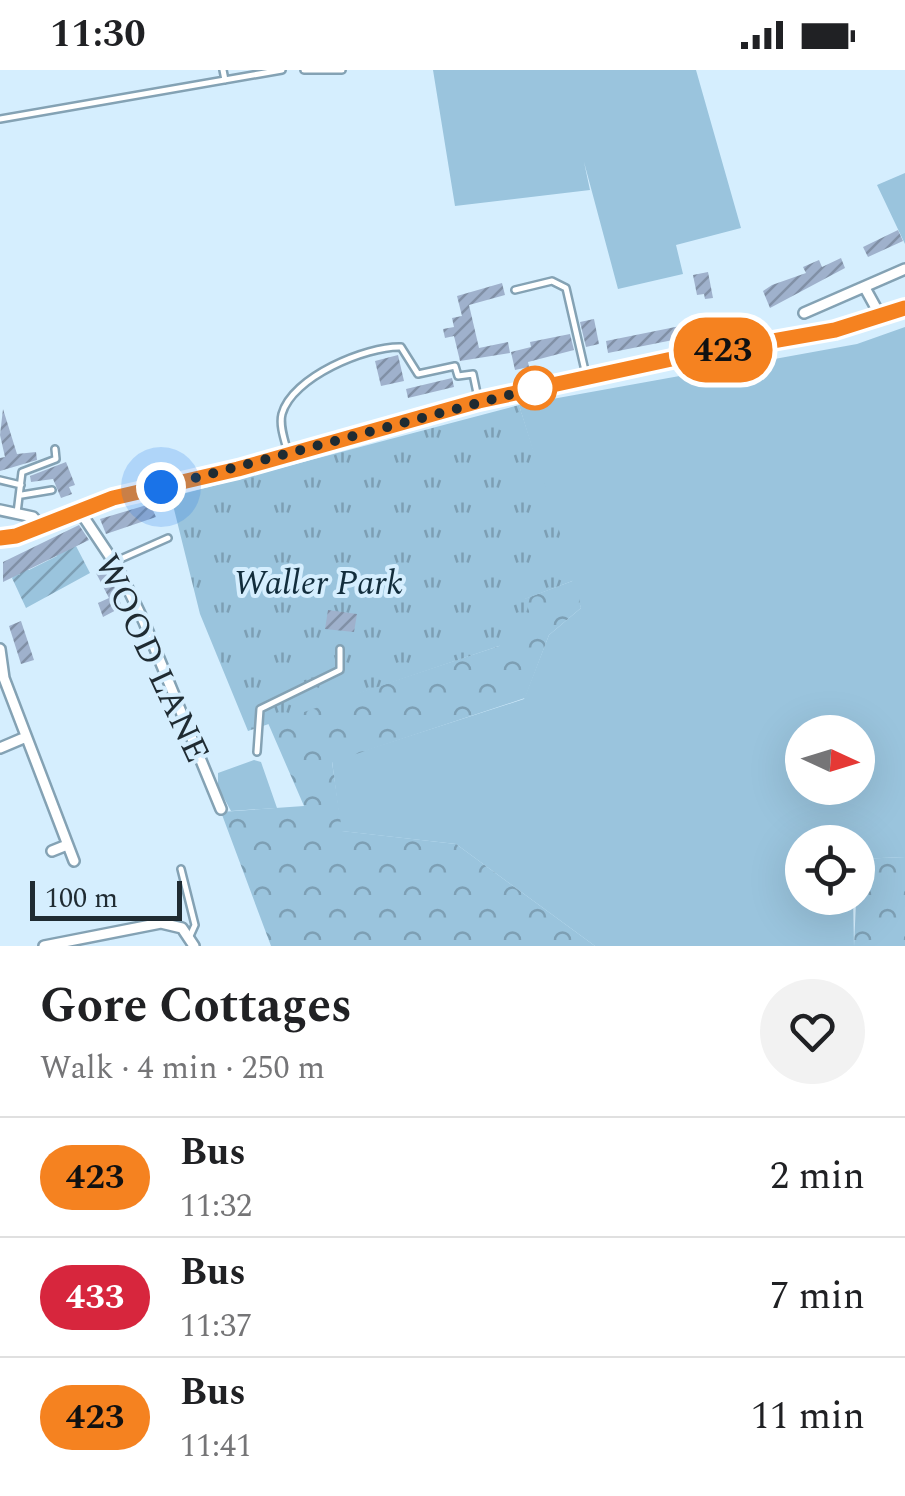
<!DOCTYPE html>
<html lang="en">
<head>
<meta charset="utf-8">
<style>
  :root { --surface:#fff; --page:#f2f2f2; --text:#202124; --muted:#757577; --line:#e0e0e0 }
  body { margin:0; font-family:Spectral,serif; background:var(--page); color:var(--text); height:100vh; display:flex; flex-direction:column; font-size:38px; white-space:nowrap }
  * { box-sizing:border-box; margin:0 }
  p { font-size:32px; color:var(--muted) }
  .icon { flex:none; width:55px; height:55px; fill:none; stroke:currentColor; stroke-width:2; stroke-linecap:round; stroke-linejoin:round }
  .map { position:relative; height:876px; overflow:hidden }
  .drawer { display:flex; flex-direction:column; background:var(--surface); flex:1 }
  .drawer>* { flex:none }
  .badge { padding:0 20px; border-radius:32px; font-size:35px; line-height:65px }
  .needle { width:65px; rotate:94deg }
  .tools { position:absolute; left:785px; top:645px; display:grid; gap:20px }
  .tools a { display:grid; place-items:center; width:90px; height:90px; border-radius:50%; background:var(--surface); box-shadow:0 10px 40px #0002; font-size:50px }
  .scale { position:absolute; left:30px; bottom:25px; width:152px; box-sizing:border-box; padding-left:10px; border:5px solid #1f2b32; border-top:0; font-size:28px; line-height:35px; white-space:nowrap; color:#1f2b32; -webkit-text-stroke:8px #d5eefe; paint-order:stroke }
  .you { position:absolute; width:50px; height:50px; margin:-25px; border:8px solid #fff; border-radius:50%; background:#1a73e8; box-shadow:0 0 0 15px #1a73e833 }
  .map>.badge { position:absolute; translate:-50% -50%; box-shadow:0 0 0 5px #fff }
  .round { display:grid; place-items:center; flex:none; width:105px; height:105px; border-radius:52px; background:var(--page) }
  .summary { display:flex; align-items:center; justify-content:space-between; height:170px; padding:0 40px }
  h1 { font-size:48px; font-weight:700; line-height:75px }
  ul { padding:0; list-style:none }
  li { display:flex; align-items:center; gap:30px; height:120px; padding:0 40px; border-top:2px solid var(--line) }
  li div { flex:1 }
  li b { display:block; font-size:38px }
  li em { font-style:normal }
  li .badge { min-width:110px; font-weight:700; text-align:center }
  .status { display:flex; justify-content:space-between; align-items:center; height:70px; padding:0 50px; background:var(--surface); direction:ltr }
  .status svg { height:28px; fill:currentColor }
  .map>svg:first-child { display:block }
  .grass { fill:#9ac4dd; fill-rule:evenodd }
  .forest { fill:url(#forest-crowns) }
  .park { fill:url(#park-tufts) }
  .garden { fill:url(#garden-furrows) }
  .building { fill:url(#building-hatch) }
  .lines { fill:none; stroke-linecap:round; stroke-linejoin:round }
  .lane-casing { stroke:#84a2b4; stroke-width:10 }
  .street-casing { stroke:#84a2b4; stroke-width:14 }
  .secondary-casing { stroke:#84a2b4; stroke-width:18 }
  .lane { stroke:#fff; stroke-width:5 }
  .street { stroke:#fff; stroke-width:9 }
  .secondary { stroke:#fff; stroke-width:12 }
  .line-casing { stroke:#fff; stroke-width:22 }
  .line { stroke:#f58220; stroke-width:15 }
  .walk { stroke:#1f2b32; stroke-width:10; stroke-dasharray:0 18 }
  .stop-dot { fill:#fff; stroke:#f58220; stroke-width:5 }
  .labels { text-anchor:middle; stroke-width:8; stroke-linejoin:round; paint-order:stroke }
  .park-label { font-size:35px; font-style:italic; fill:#122d3c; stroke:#d5eefe }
  .street-label { font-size:35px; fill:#1f2b32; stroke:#d5eefe }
</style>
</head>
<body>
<div class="status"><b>11:30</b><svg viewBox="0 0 49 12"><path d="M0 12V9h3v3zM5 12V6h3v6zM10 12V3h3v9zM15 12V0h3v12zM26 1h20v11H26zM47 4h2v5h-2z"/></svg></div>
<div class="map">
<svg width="905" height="876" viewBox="0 0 905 876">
  <defs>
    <pattern id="forest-crowns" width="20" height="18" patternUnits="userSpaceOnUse" patternTransform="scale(2.5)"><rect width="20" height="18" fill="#9ac4dd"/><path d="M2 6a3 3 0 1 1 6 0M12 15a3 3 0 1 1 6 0" fill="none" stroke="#7d9fb4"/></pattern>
    <pattern id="park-tufts" width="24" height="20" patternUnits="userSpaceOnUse" patternTransform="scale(2.5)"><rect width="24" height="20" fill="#9ac4dd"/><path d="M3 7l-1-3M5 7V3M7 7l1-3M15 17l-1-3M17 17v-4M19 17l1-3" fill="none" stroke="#7d9fb4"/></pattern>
    <pattern id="garden-furrows" width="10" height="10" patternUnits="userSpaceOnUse" patternTransform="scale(2.5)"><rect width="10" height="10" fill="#9ac4dd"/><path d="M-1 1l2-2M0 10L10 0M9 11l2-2" fill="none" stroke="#7d9fb4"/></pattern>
    <pattern id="building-hatch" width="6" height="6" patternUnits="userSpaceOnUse" patternTransform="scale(2.5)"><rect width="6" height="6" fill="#9fb1cc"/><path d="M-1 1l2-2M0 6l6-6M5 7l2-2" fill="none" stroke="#8190a6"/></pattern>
  </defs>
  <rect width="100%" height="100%" fill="#d5eefe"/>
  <path class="grass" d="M433,0H696L741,158L676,175L683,204L618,219L584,92L590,120L455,136Z
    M905,103V174L877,115Z
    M905,257V787L858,789V772H802V828H853L854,876H595L456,774L341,761L332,691L524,629L549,565L581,538L519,335L857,274ZM802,662H858V718H802Z
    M254,690L261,692L277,738L231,741L218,717V703Z"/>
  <path class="forest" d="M575,510L581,538L549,565L525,628L332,692L342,761L456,774L595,876H271L221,742L304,736L268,653L499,576L524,529Z
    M905,787V876H854L858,789Z"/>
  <path class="park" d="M519,335L575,510L525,529L534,556L499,576L248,661L200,544L171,427Z"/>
  <path class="garden" d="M76,476L90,503L26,538L12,508L17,501L19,505L24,497L29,500L57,486L56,482Z"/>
  <path class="building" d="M898,160L903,171L868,187L863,177Z
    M841,188L845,198L770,238L763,221L772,215L806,203L803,197L819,190L822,197Z
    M708,202L713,228L705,229L704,224L697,225L693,205Z
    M502,213L505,225L469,235L479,278L508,272L510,283L460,291L454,266L445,268L443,259L454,257L452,248L462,246L457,226Z
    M720,243L723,260L608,283L606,271L705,251L704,246Z
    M594,249L599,274L586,277L580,252Z
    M570,264L574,280L528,292L529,297L515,300L511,282L531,277L530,272Z
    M398,285L404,311L381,316L375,291Z
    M452,308L454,317L408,328L406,319Z
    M3,339L17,384L36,382L37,390L0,401V388L5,387L0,365Z
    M66,392L75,415L69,417L72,424L61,428L53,409L31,412L30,406Z
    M150,434L156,447L106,464L100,449Z
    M79,455L89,470L3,512V492Z
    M107,497L122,537L103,547L98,533L109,528L96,503Z
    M328,540L357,544L354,562L325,559Z
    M21,551L34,590L21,594L9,556Z"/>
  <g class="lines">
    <g class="lane-casing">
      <path id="lane" d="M223,0L225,10
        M304,0H342
        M0,49L282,0
        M515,220L552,211L566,218L586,305
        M288,383C285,371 279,356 282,344C292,307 366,276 401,277L418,304L455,296L458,306L473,304L478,328
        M0,410L21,415
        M22,425L52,420
        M17,443L22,402L56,389L55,379
        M116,491L168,468
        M257,682L260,639L340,600V579
        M181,799L195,855L190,866"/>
    </g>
    <g class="street-casing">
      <path id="street" d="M865,218L881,247
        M804,243L905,199
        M0,440L33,447L40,455
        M79,440L119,500L144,552L221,739
        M0,579L4,608L74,791
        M0,678L26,667
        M52,781L67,775
        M44,876L161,853L182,858L194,876"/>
    </g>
    <g class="secondary-casing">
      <path id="secondary" d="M0,468L16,466L113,428L238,399L479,331L681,287L835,260L905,238"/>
    </g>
    <use href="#lane" class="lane"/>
    <use href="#street" class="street"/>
    <use href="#secondary" class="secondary"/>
  </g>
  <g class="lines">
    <g class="line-casing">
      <path id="line" d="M0,468L16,466L113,428L238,399L479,331L681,287L835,260L905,238"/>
    </g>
    <use href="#line" class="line"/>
    <path class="walk" d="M161,417L535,318"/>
  </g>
  <circle class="stop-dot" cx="535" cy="318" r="20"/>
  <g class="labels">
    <g class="park-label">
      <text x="318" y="524">Waller Park</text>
    </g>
    <g class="street-label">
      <text transform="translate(153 588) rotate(65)" y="12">WOOD LANE</text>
    </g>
  </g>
</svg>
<div class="tools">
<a><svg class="needle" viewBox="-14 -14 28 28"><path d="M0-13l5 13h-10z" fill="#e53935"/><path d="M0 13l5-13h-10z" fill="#757577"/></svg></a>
<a><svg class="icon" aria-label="locate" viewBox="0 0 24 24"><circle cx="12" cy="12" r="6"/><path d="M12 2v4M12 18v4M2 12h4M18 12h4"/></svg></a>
</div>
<div class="scale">100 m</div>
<div class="you" style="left:161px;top:417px"></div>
<b class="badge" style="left:723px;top:280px;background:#f58220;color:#111">423</b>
</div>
<section class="drawer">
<div class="summary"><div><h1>Gore Cottages</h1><p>Walk · 4 min · 250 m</p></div><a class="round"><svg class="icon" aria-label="heart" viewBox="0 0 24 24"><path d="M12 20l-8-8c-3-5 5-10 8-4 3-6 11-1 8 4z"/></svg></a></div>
<ul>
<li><span class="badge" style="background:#f58220;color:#111">423</span><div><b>Bus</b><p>11:32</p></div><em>2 min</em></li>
<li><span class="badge" style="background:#d7263d;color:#fff">433</span><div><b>Bus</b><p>11:37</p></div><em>7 min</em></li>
<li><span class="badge" style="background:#f58220;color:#111">423</span><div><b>Bus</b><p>11:41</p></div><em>11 min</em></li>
</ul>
</section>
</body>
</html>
